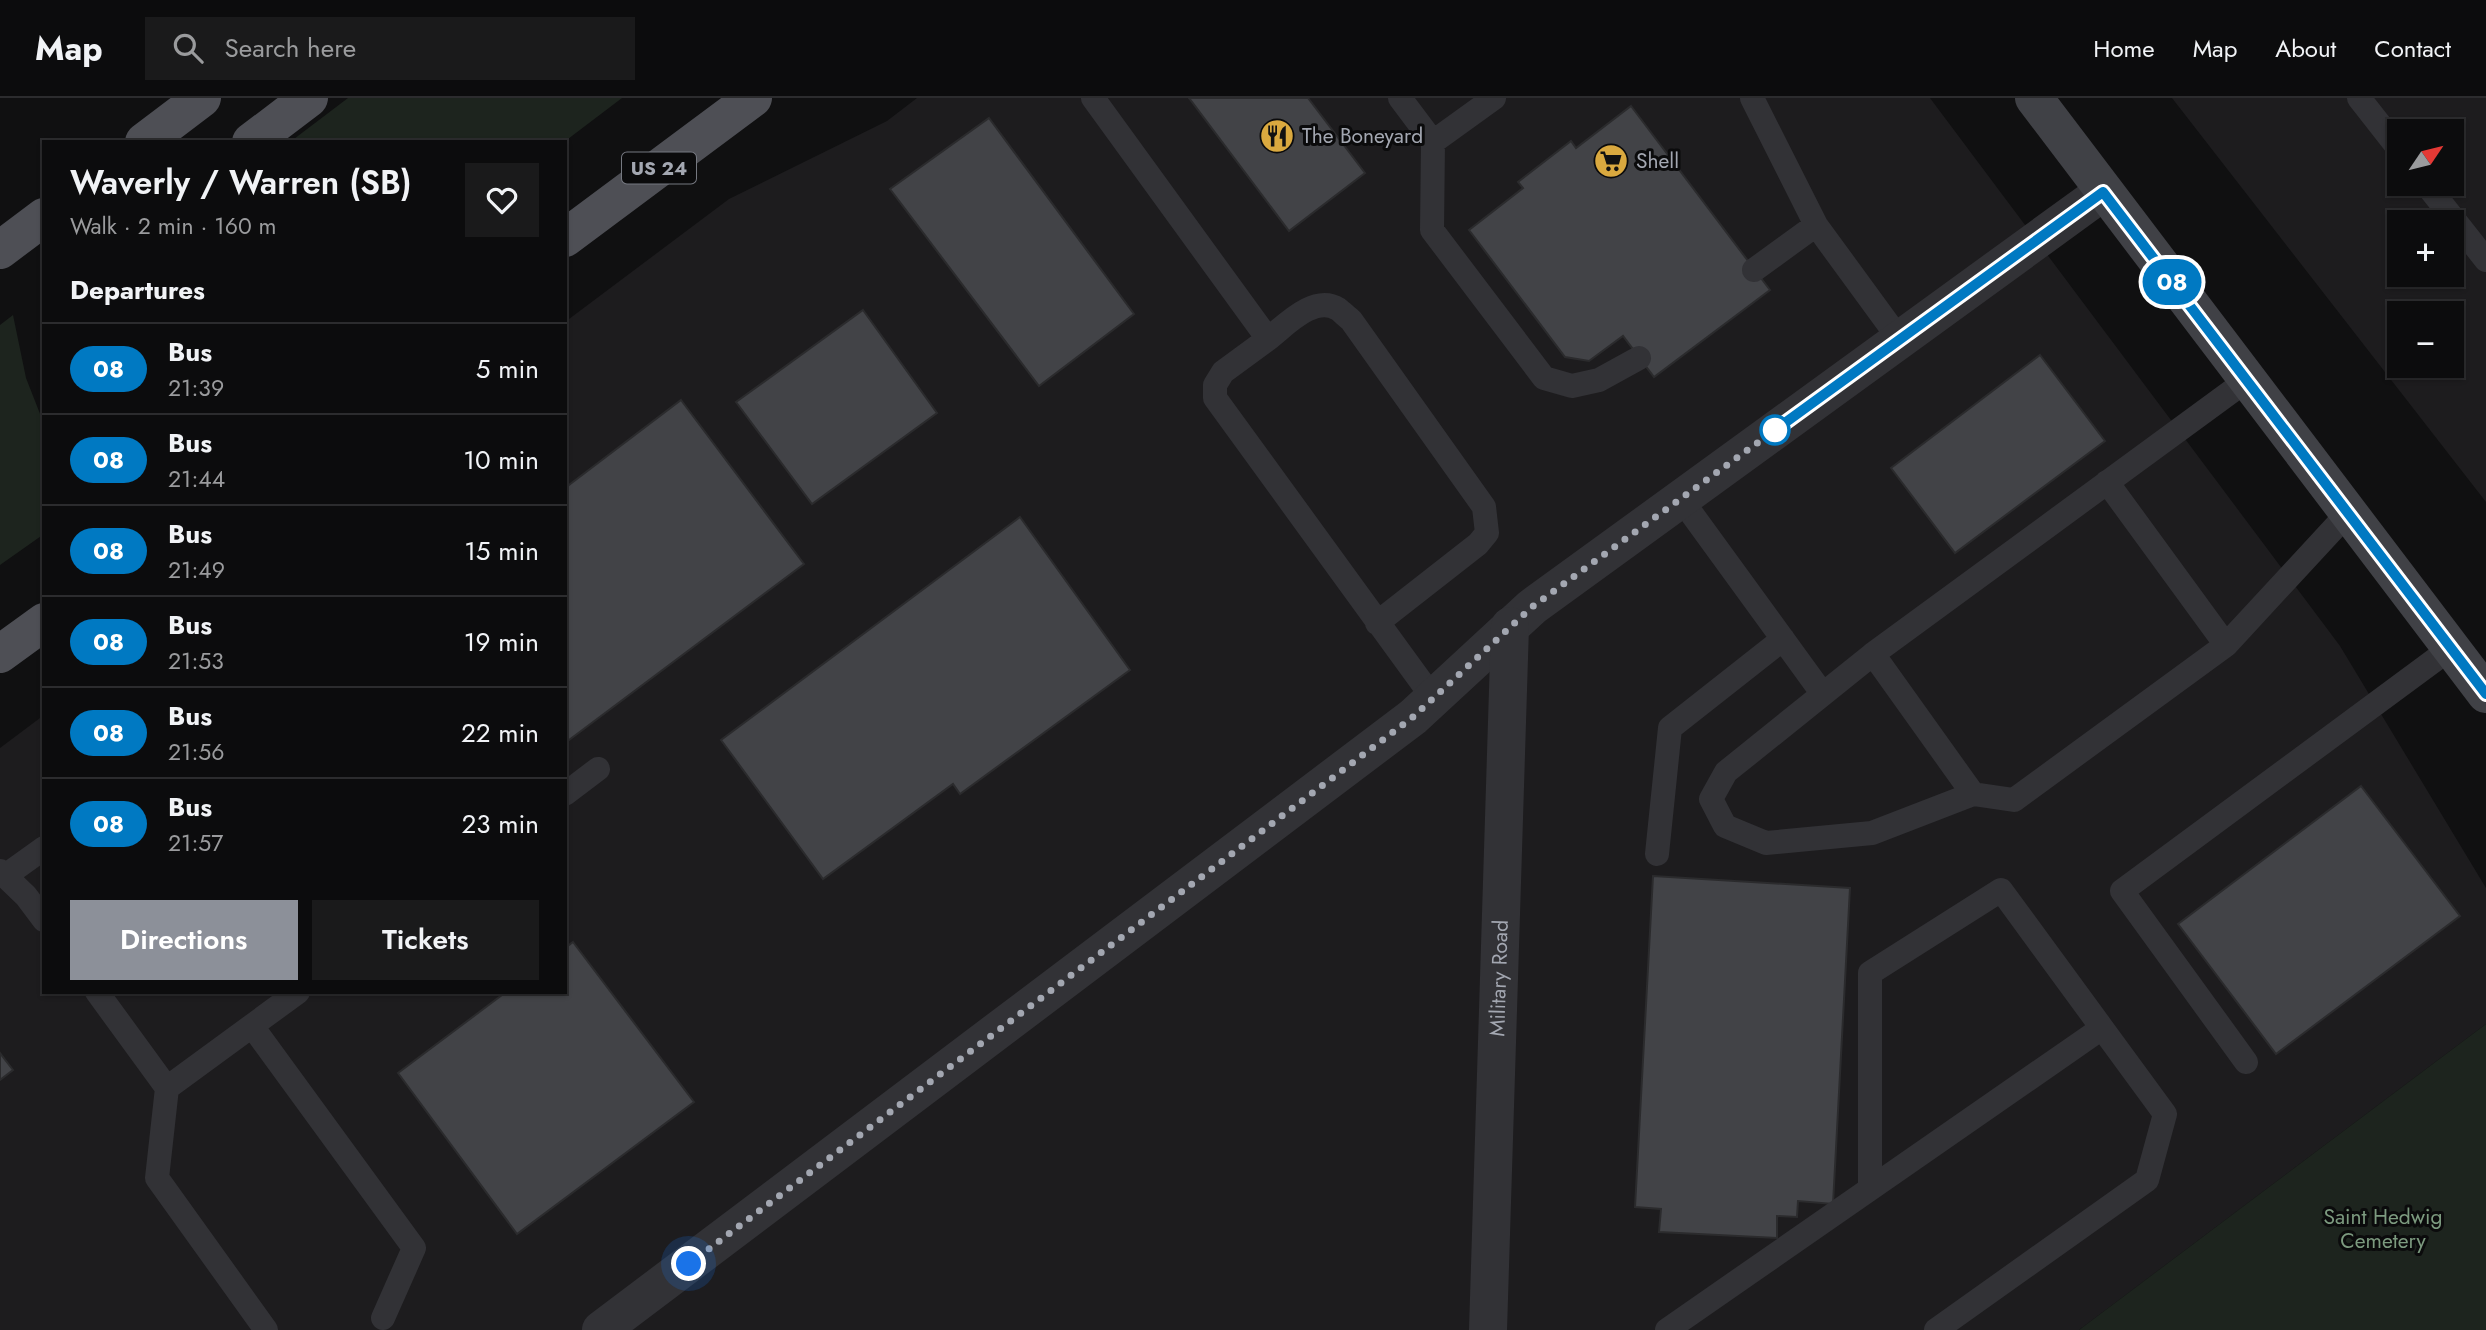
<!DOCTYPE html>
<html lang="en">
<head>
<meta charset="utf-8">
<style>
  :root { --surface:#0c0c0d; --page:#1a1a1b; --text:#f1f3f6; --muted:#9a9b9d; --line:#2c2c2e; --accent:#8c9099 }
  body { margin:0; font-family:Jost,sans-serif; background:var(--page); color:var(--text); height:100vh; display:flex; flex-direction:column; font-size:26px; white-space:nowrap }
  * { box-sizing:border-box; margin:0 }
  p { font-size:23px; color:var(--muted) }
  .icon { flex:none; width:38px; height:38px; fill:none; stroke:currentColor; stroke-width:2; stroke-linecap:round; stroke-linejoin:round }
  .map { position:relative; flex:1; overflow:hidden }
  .panel { position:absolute; left:42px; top:42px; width:525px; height:854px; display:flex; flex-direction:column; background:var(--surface); border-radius:0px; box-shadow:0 2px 5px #0004,0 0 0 2px var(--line) }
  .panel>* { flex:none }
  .badge { padding:0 14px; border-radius:23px; font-size:24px; line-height:46px }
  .needle { width:46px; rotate:55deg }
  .controls { position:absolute; left:2387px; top:21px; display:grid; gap:14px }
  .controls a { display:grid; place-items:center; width:77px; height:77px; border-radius:0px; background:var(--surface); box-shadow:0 2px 5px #0004,0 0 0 2px var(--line); font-size:35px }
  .you { position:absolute; width:35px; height:35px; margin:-18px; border:5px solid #fff; border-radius:50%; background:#1a73e8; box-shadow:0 0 0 10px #1a73e833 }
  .map>.badge { position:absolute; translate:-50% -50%; box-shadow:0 0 0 4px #fff }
  h2 { padding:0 28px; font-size:26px; line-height:63px }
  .round { display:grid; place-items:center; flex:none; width:74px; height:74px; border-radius:0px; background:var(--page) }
  .head { display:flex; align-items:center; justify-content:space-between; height:119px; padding:0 28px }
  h1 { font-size:33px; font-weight:600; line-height:52px }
  .button { display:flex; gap:14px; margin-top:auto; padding:14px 28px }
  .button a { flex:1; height:80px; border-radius:0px; background:var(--accent); color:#fff; font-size:28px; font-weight:600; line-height:80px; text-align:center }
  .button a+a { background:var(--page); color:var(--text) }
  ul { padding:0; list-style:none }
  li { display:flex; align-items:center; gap:21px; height:91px; padding:0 28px; border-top:2px solid var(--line) }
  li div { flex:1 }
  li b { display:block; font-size:26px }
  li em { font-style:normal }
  li .badge { min-width:77px; font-weight:700; text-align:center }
  header { display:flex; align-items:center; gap:42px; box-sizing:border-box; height:98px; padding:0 35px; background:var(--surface); border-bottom:2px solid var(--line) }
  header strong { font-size:33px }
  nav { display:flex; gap:38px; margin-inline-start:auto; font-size:24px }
  .search { width:490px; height:63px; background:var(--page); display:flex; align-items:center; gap:18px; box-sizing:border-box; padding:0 24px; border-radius:0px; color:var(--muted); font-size:26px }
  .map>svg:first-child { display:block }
  .built { fill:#1d1c1e; fill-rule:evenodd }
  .green { fill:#1d241e }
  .building { fill:#424347; stroke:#2b2b2d; stroke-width:2 }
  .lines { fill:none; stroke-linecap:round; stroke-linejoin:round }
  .service { stroke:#323236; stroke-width:24 }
  .minor { stroke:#323236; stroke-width:38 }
  .secondary { stroke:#404146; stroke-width:38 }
  .primary { stroke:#4e4f55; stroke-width:38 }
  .line-casing { stroke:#fff; stroke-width:16 }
  .line { stroke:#0079c2; stroke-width:10 }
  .walk { stroke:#a3a7b1; stroke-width:7; stroke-dasharray:0 12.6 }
  .stop-dot { fill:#fff; stroke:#0079c2; stroke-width:3.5 }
  .labels { text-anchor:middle; stroke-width:6; stroke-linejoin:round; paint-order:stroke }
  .shield { fill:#0b0b0c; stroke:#757880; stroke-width:2 }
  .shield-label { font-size:19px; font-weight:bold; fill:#a3a7b1 }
  .poi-label { font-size:21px; fill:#a3a7b1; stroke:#0b0b0c; text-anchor:start }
  .street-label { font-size:21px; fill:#a3a7b1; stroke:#0b0b0c }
  .park-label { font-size:21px; fill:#7c9a7f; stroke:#0b0b0c }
</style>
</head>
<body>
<header>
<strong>Map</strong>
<div class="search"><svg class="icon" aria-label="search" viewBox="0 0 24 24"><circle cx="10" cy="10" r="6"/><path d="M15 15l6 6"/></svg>Search here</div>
<nav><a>Home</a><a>Map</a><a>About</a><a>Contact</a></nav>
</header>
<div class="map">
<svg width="2486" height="1232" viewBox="0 0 2486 1232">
  <rect width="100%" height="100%" fill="#101011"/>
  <path class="built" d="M917,0H1930L2340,548L2486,790V926L2079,1232H0V650L44,617V894H565V224L729,101L887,23Z
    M2172,0H2486V404ZM2399,33H2452V86H2399ZM2399,124H2452V177H2399ZM2399,215H2452V268H2399Z"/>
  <path class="green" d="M348,0H622L564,44H290Z
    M13,217L26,280L44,326V436L0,467V227Z
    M2486,926V1232H2079Z"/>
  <path class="building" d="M1189,0H1308L1365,75L1289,133Z
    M1631,8L1770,192L1654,279L1623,238L1589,263L1565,259L1469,132L1523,90L1518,84L1571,43L1576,50Z
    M989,20L1134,216L1039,288L890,91Z
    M863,212L937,315L812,406L736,304Z
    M2040,257L2105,343L1955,455L1891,370Z
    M681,302L804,466L565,645V390Z
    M1020,419L1130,572L960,696L953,686L823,781L721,642Z
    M2361,688L2460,818L2276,956L2178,826Z
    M1653,778L1850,790L1833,1106L1798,1103L1797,1119L1777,1118V1140L1659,1134L1661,1111L1635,1109Z
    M573,844L694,1004L517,1136L398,975L506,894H565V850Z
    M0,955L13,972L0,982Z"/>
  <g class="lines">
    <path class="service" d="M1093,0L1268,241L1223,274L1215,287V300L1433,600
      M1400,0L1433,44L1432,132L1544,280L1572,288L1599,282L1639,260
      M1752,0L1816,127L1900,242
      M2359,0L2399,51
      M1433,44L1494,0
      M2426,86L2486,162
      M1754,172L1816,127
      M1268,241C1285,228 1314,196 1338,211C1342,214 1347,219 1351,222L1484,409L1487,435L1478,446L1377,525
      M2107,384L2226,547L2014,702L1973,696L1873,556L2247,282
      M1681,401L1822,595
      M2226,547L2348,415
      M1873,556L1726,674L1711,701L1725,728L1766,745L1872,735L1973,696
      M565,696L598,671
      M1657,756L1670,630L1783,541
      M0,773L26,798L44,822
      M5,778L44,750
      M97,894L167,990L298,894
      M252,928L414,1150L383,1220
      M2246,964L2122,793L2451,550
      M167,990L157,1080L266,1232
      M1870,1091V875L2001,792L2102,930
      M1667,1232L2102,930L2165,1016L2147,1082L1936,1232"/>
    <g class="minor">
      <path d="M601,1232L1413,619L1532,509L2103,94"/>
      <path id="s1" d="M1488,1232L1510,528"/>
    </g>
    <path class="secondary" d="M2034,0L2486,596"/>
    <path class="primary" d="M144,44L202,0
      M251,44L309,0
      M565,140L753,0
      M0,152L44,119
      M0,556L44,524"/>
  </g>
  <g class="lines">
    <g class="line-casing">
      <path id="line" d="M1775,332L2103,94L2486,596"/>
    </g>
    <use href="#line" class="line"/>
    <path class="walk" d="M689,1166L1413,619L1532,509L1775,332"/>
  </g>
  <defs>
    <g id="restaurant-disc" transform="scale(1.75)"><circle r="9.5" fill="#daa93f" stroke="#0b0b0c"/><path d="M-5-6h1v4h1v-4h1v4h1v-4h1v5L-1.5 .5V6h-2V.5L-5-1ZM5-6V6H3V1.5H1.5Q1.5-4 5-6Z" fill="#111"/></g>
    <g id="supermarket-disc" transform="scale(1.75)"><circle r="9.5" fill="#daa93f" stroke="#0b0b0c"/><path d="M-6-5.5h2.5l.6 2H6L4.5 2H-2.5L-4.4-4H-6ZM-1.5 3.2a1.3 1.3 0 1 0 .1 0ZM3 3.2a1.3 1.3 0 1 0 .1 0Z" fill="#111"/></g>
  </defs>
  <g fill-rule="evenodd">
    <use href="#restaurant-disc" x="1277" y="38"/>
    <use href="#supermarket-disc" x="1611" y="63"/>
  </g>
  <circle class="stop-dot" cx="1775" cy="332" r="14"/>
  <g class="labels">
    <rect class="shield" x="622" y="54.5" width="74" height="31" rx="5"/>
    <g class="shield-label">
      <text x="659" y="77">US 24</text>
    </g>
    <g class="poi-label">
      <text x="1302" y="45">The Boneyard</text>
      <text x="1636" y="70">Shell</text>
    </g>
    <g class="street-label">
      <text dy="7" stroke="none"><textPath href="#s1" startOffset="352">Military Road</textPath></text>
    </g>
    <g class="park-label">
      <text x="2383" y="1126">Saint Hedwig<tspan x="2383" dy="24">Cemetery</tspan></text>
    </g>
  </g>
</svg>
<div class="controls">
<a><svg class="needle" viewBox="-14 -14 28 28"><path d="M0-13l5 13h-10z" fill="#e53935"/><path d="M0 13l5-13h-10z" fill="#9a9b9d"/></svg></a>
<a>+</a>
<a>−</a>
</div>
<div class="you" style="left:689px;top:1166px"></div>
<b class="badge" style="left:2172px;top:184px;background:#0079c2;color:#fff">08</b>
<section class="panel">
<div class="head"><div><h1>Waverly / Warren (SB)</h1><p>Walk · 2 min · 160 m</p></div><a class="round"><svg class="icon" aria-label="heart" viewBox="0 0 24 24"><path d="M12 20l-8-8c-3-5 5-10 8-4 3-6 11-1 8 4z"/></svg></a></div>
<h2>Departures</h2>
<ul>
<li><span class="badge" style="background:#0079c2;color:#fff">08</span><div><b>Bus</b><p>21:39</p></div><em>5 min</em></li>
<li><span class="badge" style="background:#0079c2;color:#fff">08</span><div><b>Bus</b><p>21:44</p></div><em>10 min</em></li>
<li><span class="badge" style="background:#0079c2;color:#fff">08</span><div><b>Bus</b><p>21:49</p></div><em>15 min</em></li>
<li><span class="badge" style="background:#0079c2;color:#fff">08</span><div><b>Bus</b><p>21:53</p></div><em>19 min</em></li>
<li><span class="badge" style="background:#0079c2;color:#fff">08</span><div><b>Bus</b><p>21:56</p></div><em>22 min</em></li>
<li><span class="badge" style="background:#0079c2;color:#fff">08</span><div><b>Bus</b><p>21:57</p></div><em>23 min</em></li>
</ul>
<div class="button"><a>Directions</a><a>Tickets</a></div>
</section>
</div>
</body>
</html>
